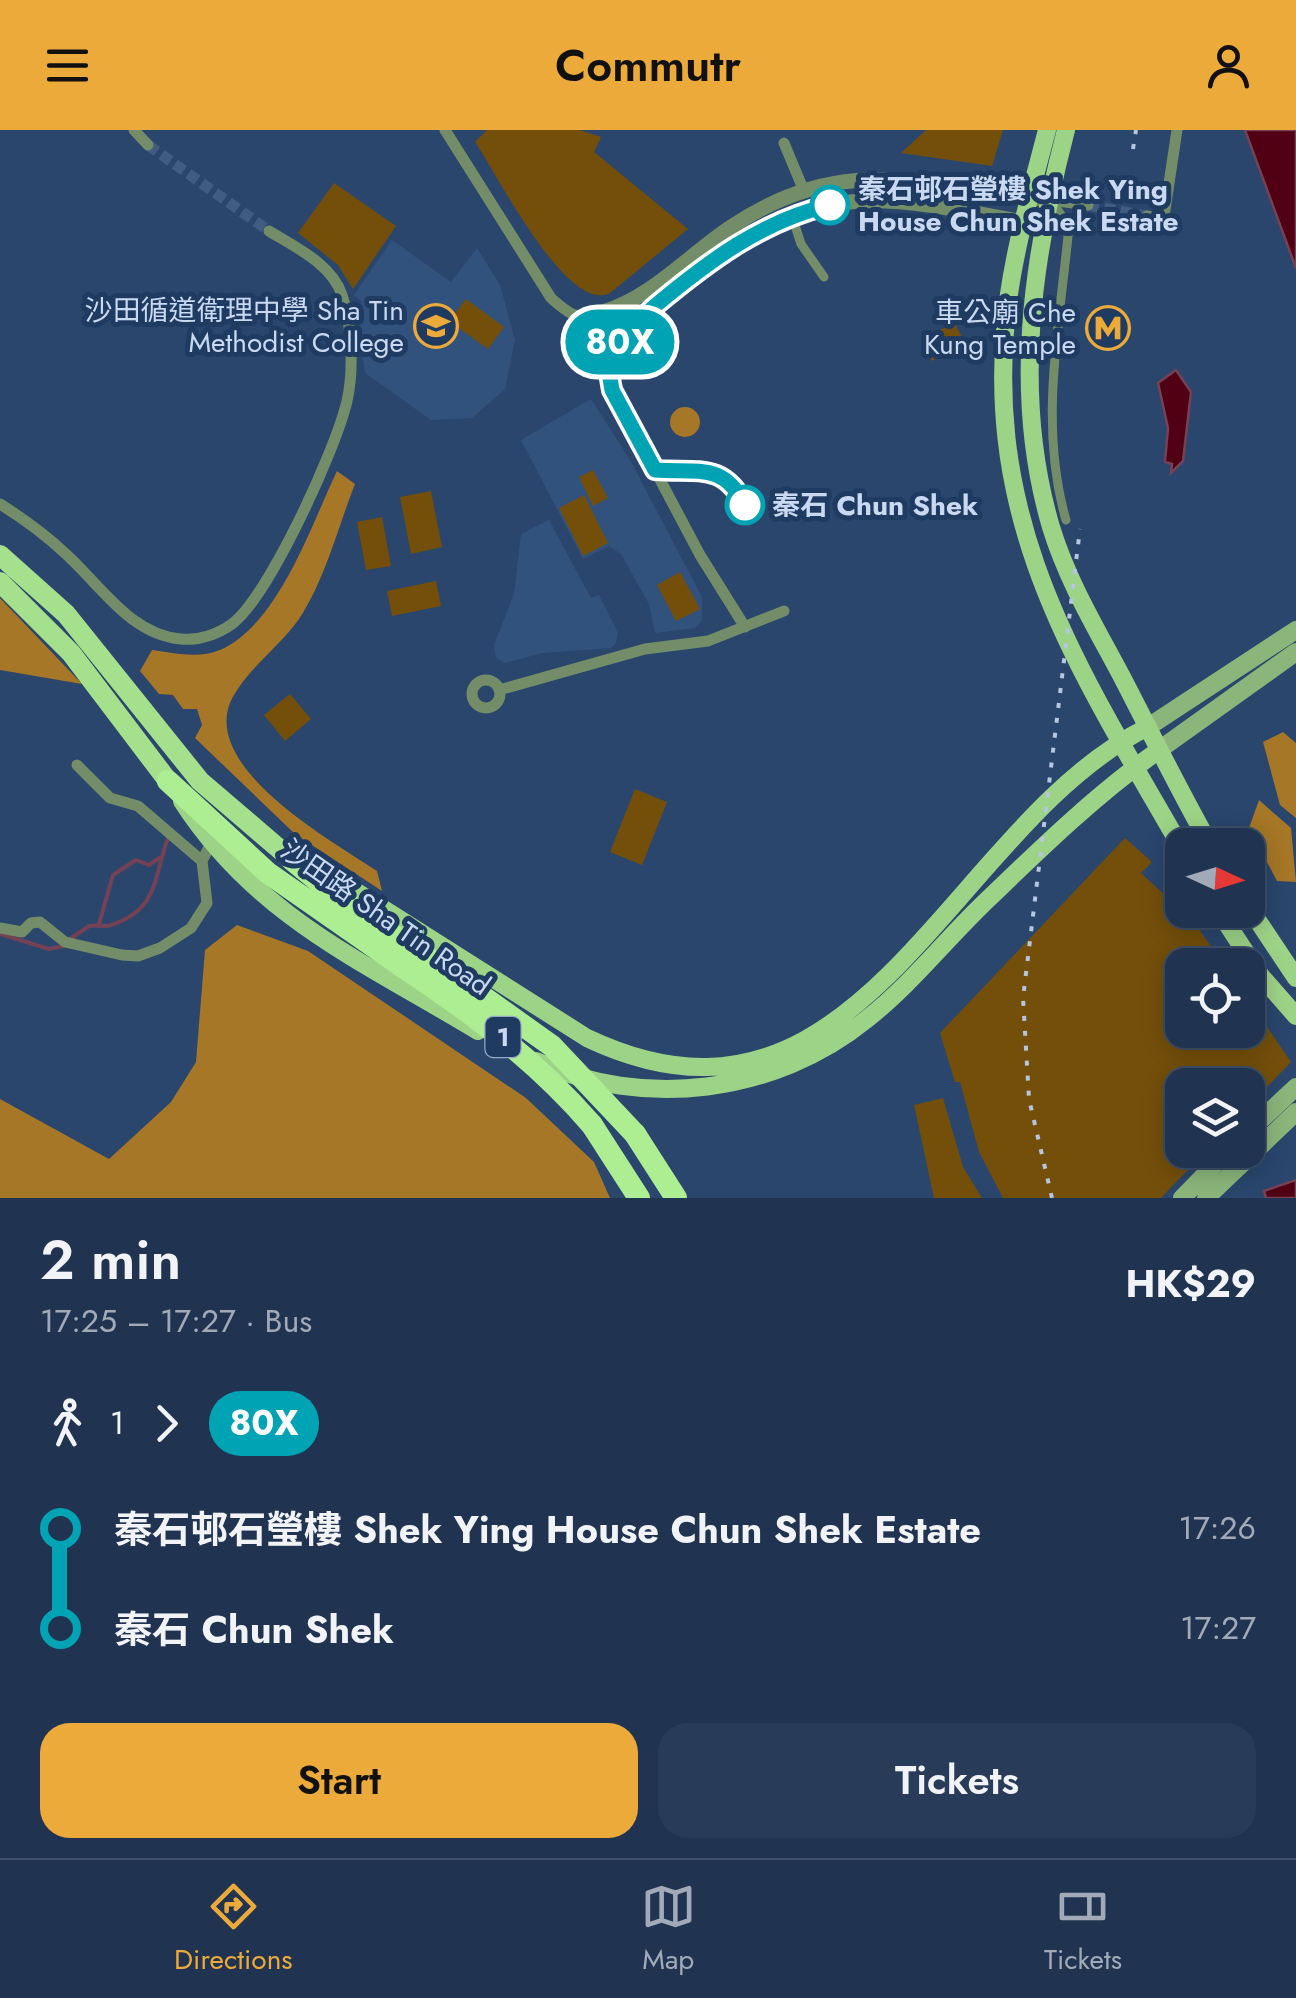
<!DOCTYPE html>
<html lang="en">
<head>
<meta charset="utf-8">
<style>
  :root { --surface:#203452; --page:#283c59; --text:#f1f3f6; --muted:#a2aab8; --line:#3d4f69; --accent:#ebaa39 }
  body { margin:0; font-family:Jost,"Noto Sans TC",sans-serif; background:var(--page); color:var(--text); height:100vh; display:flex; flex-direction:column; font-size:38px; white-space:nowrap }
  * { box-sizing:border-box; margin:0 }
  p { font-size:32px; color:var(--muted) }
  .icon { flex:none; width:55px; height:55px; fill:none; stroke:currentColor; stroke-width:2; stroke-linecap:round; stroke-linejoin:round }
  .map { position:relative; height:1068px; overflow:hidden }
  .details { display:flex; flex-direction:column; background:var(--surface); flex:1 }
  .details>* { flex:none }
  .badge { padding:0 20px; border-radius:32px; font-size:35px; line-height:65px }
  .needle { width:65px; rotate:94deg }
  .tools { position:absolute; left:1165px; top:698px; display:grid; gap:20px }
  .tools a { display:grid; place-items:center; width:100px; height:100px; border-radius:20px; background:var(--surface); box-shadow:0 5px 25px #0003,0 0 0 2px var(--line); font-size:50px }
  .map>.badge { position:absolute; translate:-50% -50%; box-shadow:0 0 0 5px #fff }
  .legs { display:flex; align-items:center; gap:15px; height:110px; padding:0 40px; font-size:32px }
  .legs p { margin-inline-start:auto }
  .head { display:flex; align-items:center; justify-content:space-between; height:170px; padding:0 40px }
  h1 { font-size:55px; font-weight:600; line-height:75px }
  .action { display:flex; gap:20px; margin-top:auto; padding:20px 40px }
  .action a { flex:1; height:115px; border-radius:30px; background:var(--accent); color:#111; font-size:40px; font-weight:600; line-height:115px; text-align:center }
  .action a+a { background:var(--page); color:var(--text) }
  ul { padding:0 40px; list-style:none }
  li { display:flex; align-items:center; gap:35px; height:100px; font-size:38px }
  li i { display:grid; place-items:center; width:15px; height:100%; margin:0 12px; background:currentColor }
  li i::after { content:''; width:25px; height:25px; margin:-12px; border:8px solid; border-radius:50%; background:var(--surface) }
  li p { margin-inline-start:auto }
  li:first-child i { background:linear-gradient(#0000 50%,currentColor 0) }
  li:last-child i { background:linear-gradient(currentColor 50%,#0000 0) }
  header { display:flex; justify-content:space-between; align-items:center; height:130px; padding:0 40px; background:var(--accent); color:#111; font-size:45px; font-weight:600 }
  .menu { display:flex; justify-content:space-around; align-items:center; height:140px; border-top:2px solid var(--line); background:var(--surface); font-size:28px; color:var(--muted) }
  .menu a { display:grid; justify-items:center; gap:5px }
  .menu .selected { color:var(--accent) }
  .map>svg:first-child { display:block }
  .built { fill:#32527e }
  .green { fill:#734f0a }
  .forest { fill:#a57726 }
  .water { fill:#500012; stroke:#744155; stroke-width:2.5 }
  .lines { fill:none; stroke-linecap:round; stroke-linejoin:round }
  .stream { stroke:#744155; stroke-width:4 }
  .minor-tunnel { stroke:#425c81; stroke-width:11; stroke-dasharray:11 5.5; stroke-linecap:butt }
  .pedestrian { stroke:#738d68; stroke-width:9 }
  .minor { stroke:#738d68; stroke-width:11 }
  .tertiary { stroke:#738d68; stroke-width:15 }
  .secondary { stroke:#8bb57a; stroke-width:18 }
  .primary { stroke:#9dd387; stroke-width:18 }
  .trunk { stroke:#a5e08c; stroke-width:20 }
  .motorway { stroke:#adee92; stroke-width:22 }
  .rail { stroke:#b5c6e0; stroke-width:4; stroke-dasharray:5 10; stroke-linecap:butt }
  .motorway-bridge { stroke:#adee92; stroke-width:22 }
  .line-1-casing { stroke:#fff; stroke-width:22 }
  .line-1 { stroke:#00a3b4; stroke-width:15 }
  .stop-1-dot { fill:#fff; stroke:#00a3b4; stroke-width:5 }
  .labels { text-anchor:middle; stroke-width:10; stroke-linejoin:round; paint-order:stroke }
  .shield { fill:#1f3b62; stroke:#96aac6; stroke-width:2.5 }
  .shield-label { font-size:25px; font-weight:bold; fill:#c9d9f1 }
  .stop-label { font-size:28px; font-weight:bold; fill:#c9d9f1; stroke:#1f3b62; text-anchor:start }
  .poi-label { font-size:28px; fill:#c9d9f1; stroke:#1f3b62; text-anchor:end }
  .street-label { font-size:28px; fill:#c9d9f1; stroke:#1f3b62 }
</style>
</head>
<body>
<header><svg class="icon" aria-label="menu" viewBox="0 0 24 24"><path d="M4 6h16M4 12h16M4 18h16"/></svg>Commutr<svg class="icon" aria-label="person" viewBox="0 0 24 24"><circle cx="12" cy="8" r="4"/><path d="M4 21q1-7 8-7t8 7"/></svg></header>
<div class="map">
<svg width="1296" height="1068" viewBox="0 0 1296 1068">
  <rect width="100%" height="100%" fill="#2a466d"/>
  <path class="built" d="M392,110L451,152L477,118L500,155L515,210L505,259L472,288L431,290L365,243L356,181L362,172L354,165Z
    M591,269L630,330L702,467V490L695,498L655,503L649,474L621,424L609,416L583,429L521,310Z
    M549,390L591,468L599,465L618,503L616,513L611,518L542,523L505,533L496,528L494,515L514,464L521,404Z"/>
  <path class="green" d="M487,0H580L601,7L594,22L688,99L610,163C567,185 496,42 475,12Z
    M926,0H1003L992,36L901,23Z
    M334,53L396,96L353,159L338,135L298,103Z
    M466,169L504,197L488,219L449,191Z
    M954,192L965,213L932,231L921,211Z
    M593,340L608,368L593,376L579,347Z
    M431,361L442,417L411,424L400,367Z
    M584,365L608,413L583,426L559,378Z
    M382,387L391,436L366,440L357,392Z
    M680,442L700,479L676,491L657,455Z
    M436,451L441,476L392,486L387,461Z
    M290,564L311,589L285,611L264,585Z
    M635,659L667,672L642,735L610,722Z
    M1125,708L1152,732L1141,743L1194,792L1224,835H1182V900H1248V869L1291,932L1248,977V955H1182V1020H1207L1161,1068H1003L979,1022L960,952H955L940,903Z
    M943,968L963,1037L982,1068H934L914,975Z"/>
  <path class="forest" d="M670 292a15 15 0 1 1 30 0a15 15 0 1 1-30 0Z
    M337,341L355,354C338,397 325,450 299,489C280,516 250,537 234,565C193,634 332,711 377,741L382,761L295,704L195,608L202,595L197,579H183L173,565L159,564L140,541L152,520C174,523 198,529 220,520C279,494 311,395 337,341Z
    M0,468L82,554L0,540Z
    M1283,602L1296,613V688L1280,675L1263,612Z
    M1259,670L1291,698L1296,752L1277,751L1249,698Z
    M237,795L308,821L526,968L594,1032L610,1068H0V969L109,1029L171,972L196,932L205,820Z"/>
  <path class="water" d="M1245,0H1296V138Z
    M1176,240L1191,262L1183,331L1171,343L1172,334L1165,332L1168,298L1158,253Z
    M1296,1050V1068H1266L1264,1061Z"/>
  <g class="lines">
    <path class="stream" d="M99,794L113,745L136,730L149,735L159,728
      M0,804L49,819L63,816
      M70,809L89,796C97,794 105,798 111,795C159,779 153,749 168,708"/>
    <path class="minor-tunnel" d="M148,15L269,101
      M1088,75L1147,86"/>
    <path class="pedestrian" d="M1051,71L1069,96C1060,194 1038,293 1066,390
      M792,86L801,114L824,147"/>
    <path class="minor" d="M134,0L148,15
      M445,0L551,168C572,187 578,190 603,182L616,186L624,202L618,215L605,221L591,215L585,204L589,189
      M784,13L804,61
      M1050,70L1088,75
      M1147,86L1161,89L1165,80L1177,0
      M605,221L621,276L700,425L745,497
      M0,374C24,389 47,406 67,425C101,456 131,505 181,509C199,511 218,504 232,494C269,466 336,319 347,271C354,240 352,195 342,165C332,134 295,117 269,101
      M472 564a14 14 0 1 1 28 0a14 14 0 1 1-28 0Z
      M499,560L645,519L708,511L784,481
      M77,635L110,668L138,676L202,731
      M0,798L22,802L31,793L40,792L65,812L122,825L138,826L160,818L191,798L207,773L202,731L210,715"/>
    <path class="tertiary" d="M603,182C651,168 689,125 731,97C846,20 926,57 1050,70
      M622,209C680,142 771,75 862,71C923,69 985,86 1044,96"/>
    <path class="secondary" d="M1148,597L1296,500
      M1159,620L1296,522
      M1248,1002L1296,957
      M1182,1068L1229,1020
      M1206,1068L1296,982"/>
    <path class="primary" d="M1047,0C1033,54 1017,109 1009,164C978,390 1075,532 1182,719
      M1066,0C1032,130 1012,265 1051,397C1067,450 1096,498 1122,547C1151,603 1179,660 1210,715
      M182,671C257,787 364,832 478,901
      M316,742L349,757L587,908C861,1038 949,695 1148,597
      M1248,776L1296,848
      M1218,780L1261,846L1296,886
      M536,931C643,980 775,964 867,889C909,856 943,813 981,776C1037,722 1095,665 1159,620"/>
    <path class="trunk" d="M0,425L66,484L200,651L291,729
      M0,452L71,523L168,651"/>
    <path class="motorway" d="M168,651L268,743L400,835
      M291,729L341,770L451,844
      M592,995L639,1068
      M635,1004L676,1068"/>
    <path class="rail" d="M1133,19L1136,0
      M1052,1068L1029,969L1023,868L1080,399"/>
    <path class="motorway-bridge" d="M400,835C471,882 536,930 592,995
      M451,844L552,916L635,1004"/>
  </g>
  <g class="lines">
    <g class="line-1-casing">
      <path id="line-1" d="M745,375C723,332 698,343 655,340L612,260L605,220C624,216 640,188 656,175C709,131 762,91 830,75"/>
    </g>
    <use href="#line-1" class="line-1"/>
  </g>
  <defs>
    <g id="school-ring" transform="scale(2.25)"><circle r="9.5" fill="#1f3b62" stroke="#ebaa39" stroke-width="1.5"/><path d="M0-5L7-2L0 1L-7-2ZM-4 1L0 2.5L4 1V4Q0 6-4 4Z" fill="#ebaa39"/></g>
    <g id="metro-ring" transform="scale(2.25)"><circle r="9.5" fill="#1f3b62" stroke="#ebaa39" stroke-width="1.5"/><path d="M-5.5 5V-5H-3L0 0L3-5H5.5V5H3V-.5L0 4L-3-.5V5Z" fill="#ebaa39"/></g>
  </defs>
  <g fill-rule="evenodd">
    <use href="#school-ring" x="436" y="196"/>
    <use href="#metro-ring" x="1108" y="198"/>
  </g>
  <g class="stop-1-dot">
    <circle cx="830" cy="75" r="18"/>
    <circle cx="745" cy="375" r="18"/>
  </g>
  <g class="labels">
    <rect class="shield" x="485.5" y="887" width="35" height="40" rx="8"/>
    <g class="shield-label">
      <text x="503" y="916">1</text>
    </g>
    <g class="stop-label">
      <text x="858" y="69">秦石邨石瑩樓 Shek Ying<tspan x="858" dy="32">House Chun Shek Estate</tspan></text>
      <text x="772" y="385">秦石 Chun Shek</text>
    </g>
    <g class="poi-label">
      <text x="404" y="190">沙田循道衛理中學 Sha Tin<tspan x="404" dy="32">Methodist College</tspan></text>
      <text x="1076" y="192">車公廟 Che<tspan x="1076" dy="32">Kung Temple</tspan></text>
    </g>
    <g class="street-label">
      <text transform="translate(386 787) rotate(35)" y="10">沙田路 Sha Tin Road</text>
    </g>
  </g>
</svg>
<div class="tools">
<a><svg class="needle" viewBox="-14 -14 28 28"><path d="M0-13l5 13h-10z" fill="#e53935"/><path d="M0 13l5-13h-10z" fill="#a2aab8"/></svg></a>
<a><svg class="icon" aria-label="locate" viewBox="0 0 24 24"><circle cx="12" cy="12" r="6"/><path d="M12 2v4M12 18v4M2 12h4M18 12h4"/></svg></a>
<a><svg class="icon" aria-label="layers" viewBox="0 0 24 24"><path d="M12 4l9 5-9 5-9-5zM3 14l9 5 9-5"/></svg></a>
</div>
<b class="badge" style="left:620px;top:212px;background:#00a3b4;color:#fff">80X</b>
</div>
<section class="details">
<div class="head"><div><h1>2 min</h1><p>17:25 – 17:27 · Bus</p></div><b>HK$29</b></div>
<div class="legs"><svg class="icon" aria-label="walk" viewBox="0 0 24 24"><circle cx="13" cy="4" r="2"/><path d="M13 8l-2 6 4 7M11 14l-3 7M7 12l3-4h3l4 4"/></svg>1<svg class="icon" aria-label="forward" viewBox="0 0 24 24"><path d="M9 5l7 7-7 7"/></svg><b class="badge" style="background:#00a3b4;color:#fff">80X</b></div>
<ul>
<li><i style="color:#00a3b4"></i><b>秦石邨石瑩樓 Shek Ying House Chun Shek Estate</b><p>17:26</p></li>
<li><i style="color:#00a3b4"></i><b>秦石 Chun Shek</b><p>17:27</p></li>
</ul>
<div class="action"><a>Start</a><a>Tickets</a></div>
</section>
<nav class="menu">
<a class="selected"><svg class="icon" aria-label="directions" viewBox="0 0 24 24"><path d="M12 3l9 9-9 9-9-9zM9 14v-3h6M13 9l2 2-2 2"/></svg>Directions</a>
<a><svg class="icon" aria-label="map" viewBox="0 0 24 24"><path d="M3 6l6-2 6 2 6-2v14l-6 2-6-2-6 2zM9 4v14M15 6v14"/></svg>Map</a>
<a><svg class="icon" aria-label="tickets" viewBox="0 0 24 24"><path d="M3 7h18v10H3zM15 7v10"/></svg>Tickets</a>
</nav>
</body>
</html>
